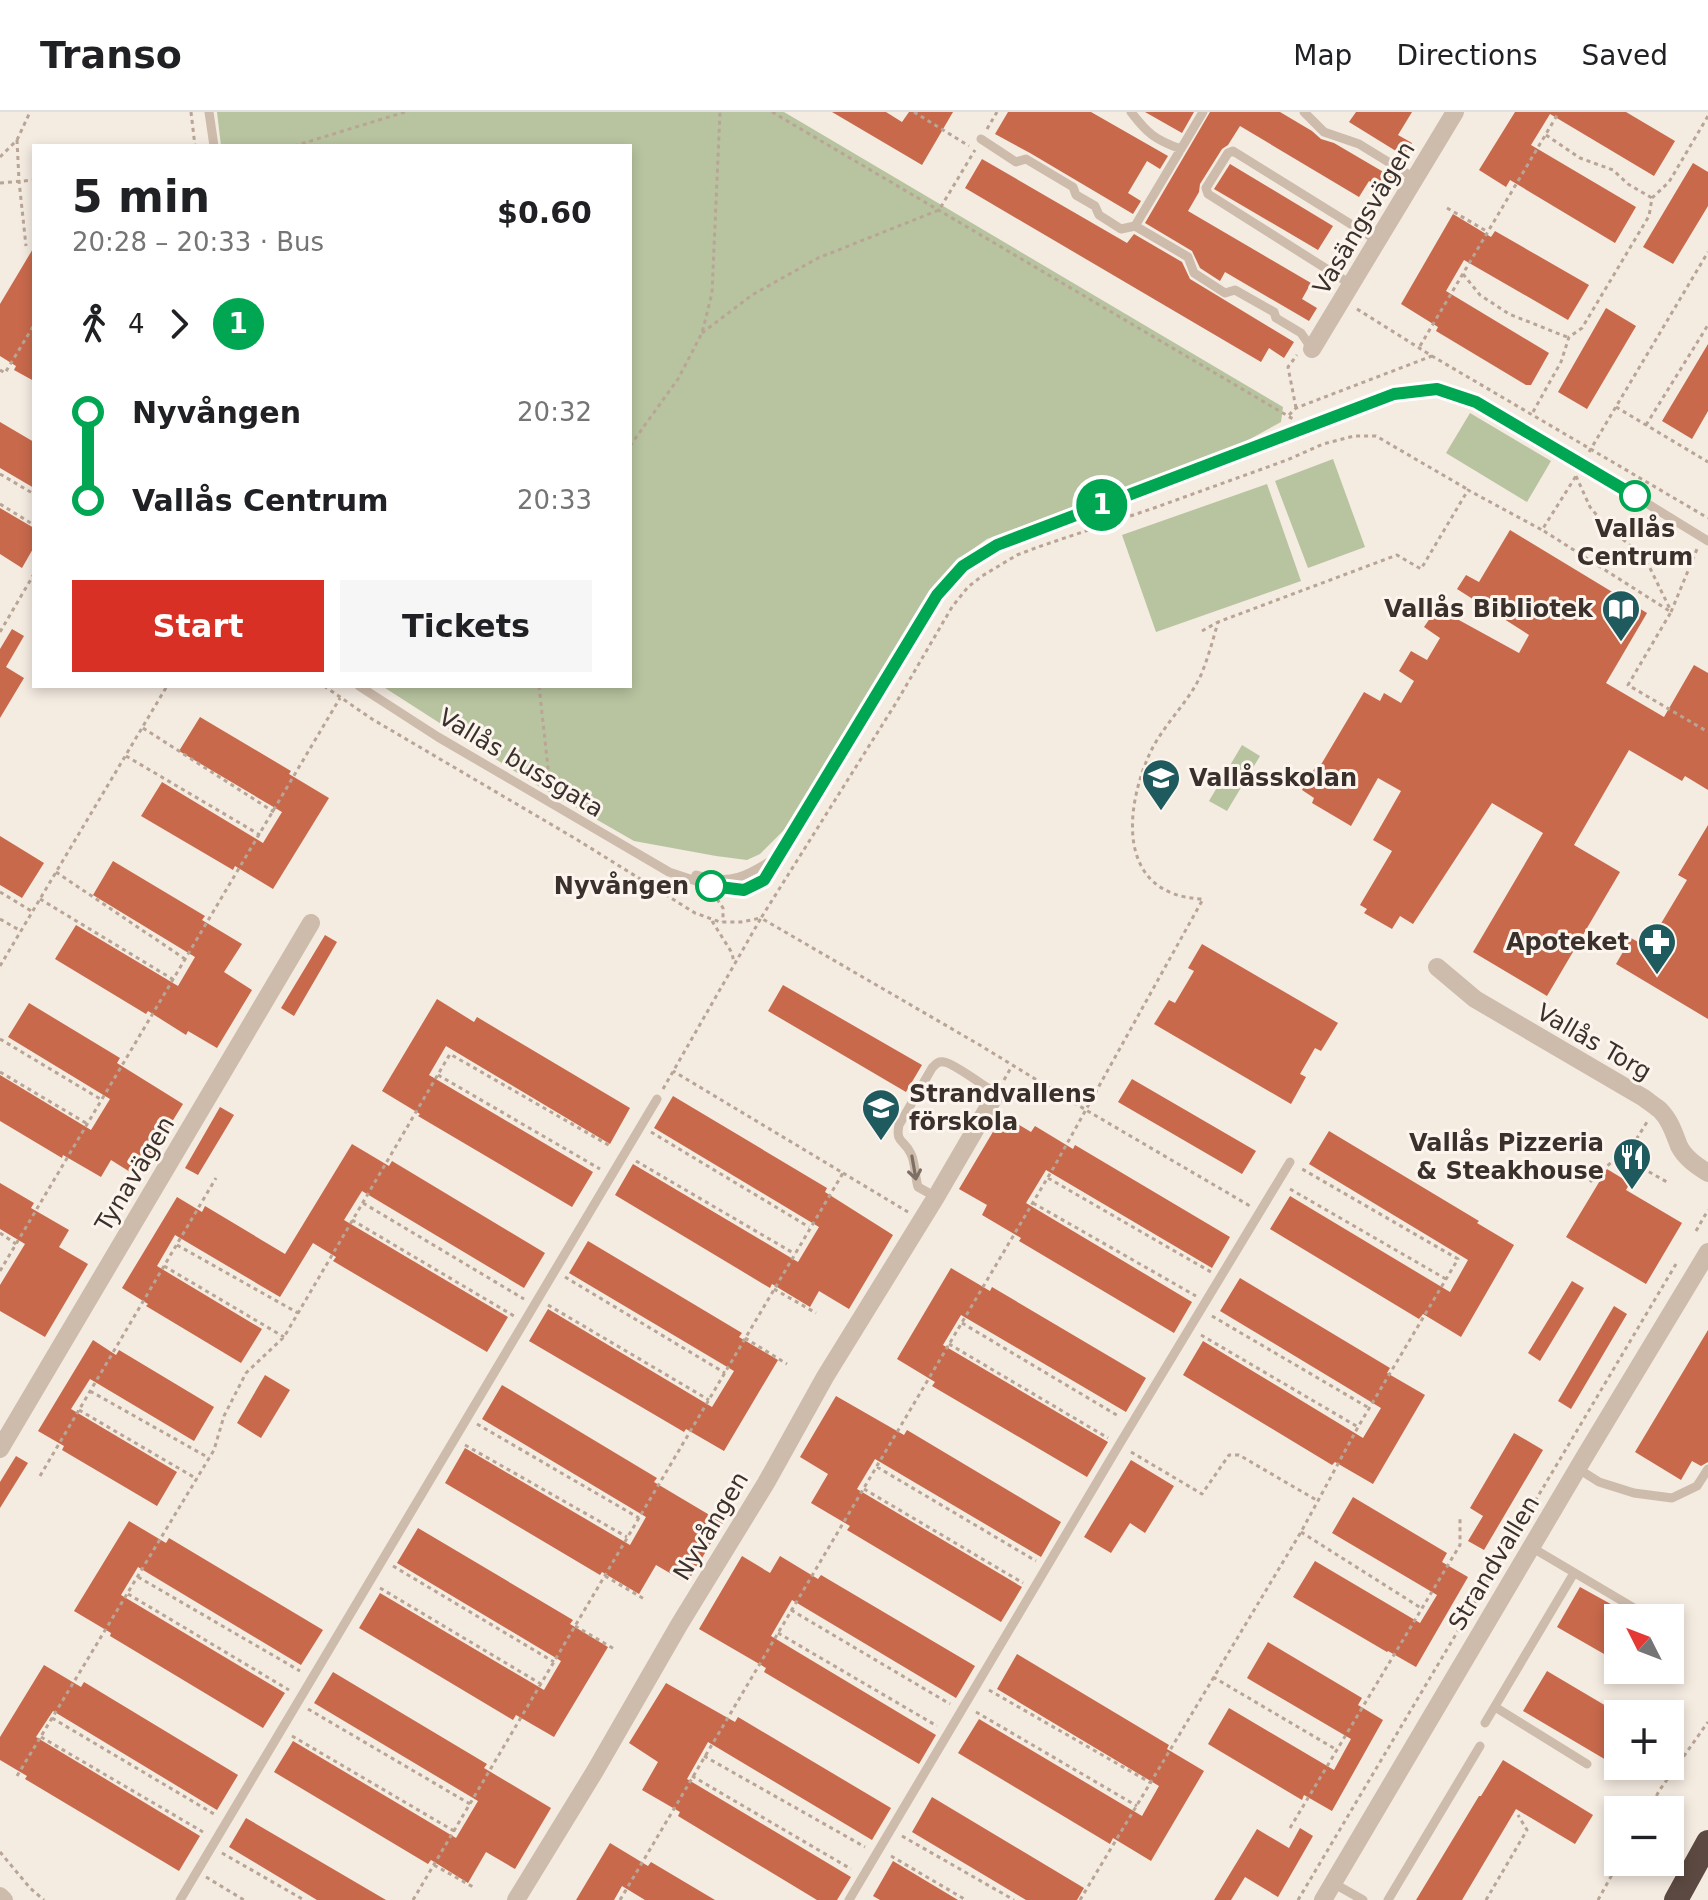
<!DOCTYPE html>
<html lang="en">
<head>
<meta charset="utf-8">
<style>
  :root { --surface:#fff; --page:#f6f6f6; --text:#202124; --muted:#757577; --line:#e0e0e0; --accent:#d93025 }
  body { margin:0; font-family:"DejaVu Sans",sans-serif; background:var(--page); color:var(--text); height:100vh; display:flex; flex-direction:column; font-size:30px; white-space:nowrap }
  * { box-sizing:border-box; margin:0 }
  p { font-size:26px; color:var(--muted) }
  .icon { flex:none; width:44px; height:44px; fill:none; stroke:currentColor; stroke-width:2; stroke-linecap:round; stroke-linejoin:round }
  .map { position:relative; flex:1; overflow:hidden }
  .sheet { position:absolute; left:32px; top:32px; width:600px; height:544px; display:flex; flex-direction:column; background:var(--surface); border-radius:0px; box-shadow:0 4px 12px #0003 }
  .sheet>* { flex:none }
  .badge { padding:0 16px; border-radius:26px; font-size:28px; line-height:52px }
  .needle { width:52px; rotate:312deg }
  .fabs { position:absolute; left:1604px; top:1492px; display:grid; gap:16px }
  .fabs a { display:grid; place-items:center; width:80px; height:80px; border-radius:0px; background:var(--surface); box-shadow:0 4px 12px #0003; font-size:40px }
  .map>.badge { position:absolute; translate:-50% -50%; box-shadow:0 0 0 4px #fff }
  .legs { display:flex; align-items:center; gap:12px; height:88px; padding:0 40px; font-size:26px }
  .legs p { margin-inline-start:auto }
  .summary { display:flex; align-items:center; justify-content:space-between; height:136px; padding:0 40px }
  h1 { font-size:44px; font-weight:800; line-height:60px }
  .cta { display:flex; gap:16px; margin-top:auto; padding:16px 40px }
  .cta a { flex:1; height:92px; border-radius:0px; background:var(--accent); color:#fff; font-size:32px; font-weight:800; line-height:92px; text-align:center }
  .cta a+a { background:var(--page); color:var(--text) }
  ul { padding:0 40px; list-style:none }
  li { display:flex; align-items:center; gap:28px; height:88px; font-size:30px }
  li i { display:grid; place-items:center; width:12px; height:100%; margin:0 10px; background:currentColor }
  li i::after { content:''; width:20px; height:20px; margin:-10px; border:6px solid; border-radius:50%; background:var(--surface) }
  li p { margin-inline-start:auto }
  li:first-child i { background:linear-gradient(#0000 50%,currentColor 0) }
  li:last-child i { background:linear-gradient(currentColor 50%,#0000 0) }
  header { display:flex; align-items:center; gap:48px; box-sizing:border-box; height:112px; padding:0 40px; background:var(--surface); border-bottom:2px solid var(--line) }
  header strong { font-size:38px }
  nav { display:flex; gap:44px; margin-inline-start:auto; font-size:28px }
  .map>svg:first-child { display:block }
  .green { fill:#b8c4a0 }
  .building { fill:#c8694b }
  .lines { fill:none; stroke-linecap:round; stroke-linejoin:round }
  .path { stroke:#b9a596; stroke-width:3; stroke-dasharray:4 4; stroke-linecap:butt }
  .lane { stroke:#cdbbac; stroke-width:9 }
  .street { stroke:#cdbbac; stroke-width:18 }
  .highway { stroke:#5c4a42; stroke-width:24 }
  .oneway { stroke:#7d6f65 }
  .line-1-casing { stroke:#fff; stroke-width:18 }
  .line-1 { stroke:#00a651; stroke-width:12 }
  .stop-1-dot { fill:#fff; stroke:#00a651; stroke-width:4 }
  .labels { text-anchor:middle; stroke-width:6; stroke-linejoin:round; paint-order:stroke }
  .street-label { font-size:24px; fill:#3b302b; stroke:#fbf5ee }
  .stop-label { font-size:24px; font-weight:bold; fill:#3b302b; stroke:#fbf5ee }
  .poi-label { font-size:24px; font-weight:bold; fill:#3b302b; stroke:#fbf5ee; text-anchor:end }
</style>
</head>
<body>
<header>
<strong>Transo</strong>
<nav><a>Map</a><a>Directions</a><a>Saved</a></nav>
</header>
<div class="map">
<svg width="1708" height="1788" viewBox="0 0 1708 1788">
  <rect width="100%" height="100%" fill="#f4ebe1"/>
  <path class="green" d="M217,0H784L1283,295L1281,310L1239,333L987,427L963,444L938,469L784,718L760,742L747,748L716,744L634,729L533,671L382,574H630V34H221Z
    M1470,301L1551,349L1527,390L1446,341Z
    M1333,347L1365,435L1308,456L1275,369Z
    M1267,372L1301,469L1156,520L1122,423Z
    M1242,633L1260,644L1227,699L1209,689Z"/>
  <path class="building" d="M832,0H886L902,10L909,0H953L922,53Z
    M1008,0H1091L1168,44L1160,57L1147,49L1128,81L1141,89L1133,102L1030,41L995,22Z
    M1145,0H1194L1182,21Z
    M1210,0H1280L1312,19L1321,27L1334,31L1392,65L1384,78L1369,69L1359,85L1240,14L1228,33L1222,37L1200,72L1199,80L1188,99L1311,171L1302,187L1317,196L1309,209L1225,160L1220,169L1200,156L1192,139L1145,111Z
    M1356,0H1412L1398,23L1412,31L1404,44L1349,10Z
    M1515,0H1626L1675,29L1654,64L1550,2L1531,33L1636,95L1615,131L1510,68L1506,75L1479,58Z
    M982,47L1127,131L1134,122L1182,150L1190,167L1294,230L1284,246L1269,236L1261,250L965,76Z
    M1693,51L1708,60V94L1673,152L1643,135Z
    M1230,52L1333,114L1318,138L1214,77Z
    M1453,102L1491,125L1495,119L1589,173L1568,208L1464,148L1446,179L1549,241L1531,273H1526L1436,219L1438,215L1401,192Z
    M34,135V269L14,258L16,254L0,244V192Z
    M1606,196L1636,214L1587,297L1558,280Z
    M1708,232V299L1692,327L1662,309Z
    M0,310L34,330V376L0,356Z
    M0,396L34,416V435L22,456L0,442Z
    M1510,418L1647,501L1606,571L1664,605L1694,553L1708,561V678L1685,664L1682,669L1629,638L1574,733L1620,760L1547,884L1473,840L1543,721L1492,691L1413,812L1400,804L1392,817L1364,801L1367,797L1360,793L1392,739L1373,728L1401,679L1378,666L1351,714L1312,691L1314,686L1302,678L1316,654L1319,656L1364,580L1380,589L1384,581L1401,591L1414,569L1399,559L1411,539L1427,548L1440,526L1424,515L1437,496L1519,541L1529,523L1457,477L1466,463L1479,470Z
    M12,517L24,524L6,555L24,566L0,606V537Z
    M200,605L291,659L289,662L329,686L273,777L235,754L233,758L141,704L162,670L263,731L282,700L179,639Z
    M1708,713V907L1616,852L1631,826L1647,835L1687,768L1678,763Z
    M0,724L44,751L22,786L0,773Z
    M113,749L205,804L202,808L242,832L224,860L252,878L217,936L188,919L186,923L148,899L146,902L55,847L76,813L178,874L195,845L93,783Z
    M325,823L337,830L294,904L281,896Z
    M1202,832L1338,911L1321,939L1315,936L1300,962L1306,965L1291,992L1154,912L1169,888L1175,891L1194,859L1188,856Z
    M783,873L922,953L906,980L768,899Z
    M437,887L474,910L477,905L630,996L610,1032L446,934L429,963L593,1060L572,1095L418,1004L420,1002L382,979Z
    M29,891L120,946L117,951L183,992L138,1065L111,1048L101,1065L63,1043L62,1046L0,1009V963L91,1018L110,987L8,925Z
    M1132,967L1256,1039L1242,1062L1118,990Z
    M673,984L827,1076L825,1080L893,1123L849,1197L819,1179L810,1195L772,1172L770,1176L615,1083L633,1052L798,1150L819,1115L654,1016Z
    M220,995L234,1003L198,1063L185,1056Z
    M1003,1003L1031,1020L1035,1014L1073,1037L1075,1033L1230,1125L1212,1156L1046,1058L1026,1091L1192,1190L1174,1221L1019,1129L1021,1126L982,1103L987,1093L959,1077Z
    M1329,1019L1479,1109L1477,1111L1514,1133L1461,1225L1423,1202L1419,1207L1270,1117L1290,1084L1450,1180L1468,1148L1309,1052Z
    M352,1032L389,1054L392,1049L545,1141L524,1176L362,1079L344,1108L508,1205L487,1240L333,1149L336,1145L313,1131L280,1185L175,1123L157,1154L262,1217L241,1251L146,1194L148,1192L122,1176L177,1085L202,1100L205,1094L285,1142Z
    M1607,1057L1630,1071L1626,1078L1682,1111L1646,1172L1566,1125Z
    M0,1071L34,1091L31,1096L69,1118L59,1135L88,1152L45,1225L0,1199V1173L25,1132L0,1117Z
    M588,1129L742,1221L739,1225L778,1248L724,1339L686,1317L684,1320L529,1229L548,1197L712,1295L734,1259L569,1161Z
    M951,1156L990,1179L992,1175L1146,1266L1126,1300L961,1203L943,1233L1108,1330L1087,1365L932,1274L935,1270L897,1247Z
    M1240,1166L1390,1256L1387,1261L1425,1283L1373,1372L1335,1350L1332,1353L1183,1263L1203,1229L1363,1326L1381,1296L1220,1199Z
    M1572,1169L1584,1176L1540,1249L1528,1241Z
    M1614,1194L1627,1202L1571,1297L1558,1289Z
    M1708,1218V1350L1701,1354L1692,1349L1681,1368L1635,1340Z
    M93,1228L116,1243L119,1238L214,1295L194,1329L90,1267L71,1297L177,1360L157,1394L62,1338L64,1334L38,1319Z
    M265,1263L290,1278L261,1326L237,1311Z
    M502,1273L657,1366L654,1370L723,1411L687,1471L656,1453L639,1482L602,1460L600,1463L445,1371L465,1336L630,1433L646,1405L482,1307Z
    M836,1284L904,1323L907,1318L1061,1410L1041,1445L875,1347L857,1377L1022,1475L1001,1510L847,1418L850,1414L811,1391L828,1362L800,1345Z
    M1514,1321L1543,1338L1484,1438L1468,1429L1483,1404L1470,1396Z
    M16,1344L28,1351L0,1396V1370Z
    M1131,1348L1174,1374L1145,1421L1130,1411L1111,1441L1084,1425Z
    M1353,1385L1447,1441L1442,1450L1468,1465L1416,1555L1388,1539L1387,1540L1293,1485L1315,1449L1420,1511L1437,1483L1332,1421Z
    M129,1409L166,1431L169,1426L323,1518L301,1553L138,1455L121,1483L285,1581L263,1616L110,1524L111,1521L74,1499Z
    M418,1416L573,1508L570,1512L608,1535L554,1625L516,1603L513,1608L359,1516L380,1481L544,1578L561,1549L397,1451Z
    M742,1444L770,1461L780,1444L818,1467L821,1463L975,1554L956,1586L792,1488L771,1524L936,1623L919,1652L764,1560L766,1556L699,1517Z
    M1580,1475L1618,1496V1550L1557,1515Z
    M1268,1530L1362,1586L1358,1593L1383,1608L1332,1699L1304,1683L1302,1688L1208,1632L1229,1596L1334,1658L1351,1627L1247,1566Z
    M1017,1542L1169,1633L1167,1637L1204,1659L1151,1749L1113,1726L1110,1732L958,1641L979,1607L1142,1704L1159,1674L997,1577Z
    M44,1553L81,1575L84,1570L238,1663L217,1698L53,1599L36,1625L200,1724L179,1759L25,1667L27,1664L0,1648V1625Z
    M1547,1559L1618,1601V1655L1523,1599Z
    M333,1560L487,1652L484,1656L551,1696L515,1757L486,1740L468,1771L431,1748L428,1752L274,1660L293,1629L456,1726L478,1689L314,1591Z
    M666,1571L735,1610L738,1605L891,1696L872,1728L708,1630L687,1667L851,1765L837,1788H817L678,1704L680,1700L642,1678L658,1650L629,1631Z
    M1503,1648L1593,1703L1575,1732L1516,1697L1462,1788H1416L1479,1684H1481Z
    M932,1685L1084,1776L1077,1788H1026L912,1720Z
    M246,1706L386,1788H317L229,1735Z
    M1300,1716L1313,1724L1278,1785L1245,1765L1231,1788H1214L1257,1717L1289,1736Z
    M610,1731L648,1754L651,1750L715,1788H645L622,1774L614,1788H576Z
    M893,1749L958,1788H880L873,1784Z"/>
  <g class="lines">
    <path class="path" d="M191,0L195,34
      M772,0L1293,307
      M914,0L969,34
      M987,17L997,0
      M1546,23L1580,46L1613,58L1628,72L1652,86
      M17,28L19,69L26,134
      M294,34L405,0
      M0,45L17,28L30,0
      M0,71L34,68
      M1447,96L1488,120
      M1463,162L1480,183L1509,202L1567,225
      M1357,197L1432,244L1708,406
      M702,221L752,183L818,146L939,98L975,38
      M1420,234L1559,0
      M0,258L5,261L34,213
      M1616,295L1708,350
      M1296,296L1288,255L1297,243
      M1533,300L1561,250L1569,225L1582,216L1649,104L1652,86L1669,70L1708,4
      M1289,303L1296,296L1432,244
      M1646,313L1708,213
      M630,334L678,267L702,221L712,181L720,0
      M1589,340L1708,140
      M0,362L34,382
      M1576,364L1590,395L1600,407L1635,438L1649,454L1671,499
      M0,392L34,413
      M1544,419L1671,500L1628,573L1708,620
      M1671,500L1697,437
      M1202,519L1218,510
      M0,520L34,462
      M324,574L372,607L576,727L695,801L720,810H741L761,806L896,591L952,495L968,475L982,464L1017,443L1038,435L1154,396L1287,348L1323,332L1354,324H1376L1467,377
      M539,574L550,674
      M143,616L274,700
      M126,644L260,723
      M56,760L185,847
      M0,780L33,800
      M40,787L174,868
      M717,787L723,796V810
      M0,807L21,819
      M712,809L732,841L734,851
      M0,854L167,574
      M0,927L102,988
      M0,960L86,1011
      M438,963L600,1057
      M1004,968L1012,954
      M663,977L761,806L978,932L1086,998L1250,1094
      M651,1020L809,1115
      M1621,1044L1667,1070
      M636,1049L795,1142
      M843,1061L908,1100
      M1048,1066L1211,1160
      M1590,1070L1617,1045L1629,1039L1647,1010
      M1290,1077L1446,1167
      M363,1091L524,1187
      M1033,1091L1196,1184
      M352,1108L514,1204
      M1696,1119L1708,1098
      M0,1121L16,1132
      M177,1133L298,1201
      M164,1154L284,1225
      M0,1159L340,586
      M565,1165L725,1261
      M774,1177L816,1201
      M548,1193L709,1288
      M1212,1204L1369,1296
      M962,1211L1120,1305
      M1201,1223L1358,1315
      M745,1226L787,1252
      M949,1232L1108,1326
      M90,1279L209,1346
      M79,1298L197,1367
      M477,1312L639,1406
      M465,1333L627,1425
      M1131,1340L1202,1382L1229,1343H1239L1318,1389
      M877,1355L1036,1449
      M40,1364L216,1066
      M864,1377L1023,1471
      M1301,1420L1421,1496
      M393,1454L554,1550
      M605,1464L646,1488
      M138,1465L300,1559
      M380,1476L541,1572
      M128,1482L289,1578
      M791,1498L950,1592
      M575,1514L616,1538
      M778,1521L937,1614
      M1213,1565L1337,1638
      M989,1578L1151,1671
      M308,1597L470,1692
      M976,1600L1137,1694
      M52,1606L214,1702
      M292,1624L454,1719
      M41,1625L203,1720
      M704,1644L865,1735
      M17,1664L214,1338L224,1304L246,1261L284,1225L450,942L612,1035
      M692,1664L851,1757
      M1649,1698L1659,1679L1708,1610
      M1290,1716L1460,1433V1404
      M902,1724L1014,1788
      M0,1740L30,1776L44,1788
      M222,1741L304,1788
      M891,1744L966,1788
      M434,1753L475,1776
      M206,1765L244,1788
      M413,1788L843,1061L673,959
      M620,1788L1054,1055L1203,787C1118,784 1123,700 1150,641C1163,613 1188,591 1201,563C1208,546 1213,528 1218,510L1397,443L1421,457L1468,378L1542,418L1576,364
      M1080,1788L1301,1420L1358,1315L1458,1147L1302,1057
      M1298,1788L1676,1152
      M1486,1788L1527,1718L1518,1703
      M1598,1788L1619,1750"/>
    <path class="lane" d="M209,0L214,34
      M1131,0C1147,21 1155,28 1181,37
      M1304,0L1324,20L1359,32L1416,67
      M981,27L1016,50L1026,47L1073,75L1076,83L1095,94L1099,103L1121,117L1135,114L1188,145L1194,161L1225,181L1235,178L1274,200L1276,206L1301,221L1312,237
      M1135,114L1203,0
      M1352,173L1208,82L1206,76L1228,41L1233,39L1378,129
      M359,574L438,625L669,760L711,774L744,778L764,768L937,483L963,454L997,433L1394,282L1437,277L1476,290L1617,373L1708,429
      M696,763C730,774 748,764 775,746
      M936,1085L918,1075C915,1065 915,1049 911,1042C905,1028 895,1031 899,1013L932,956C936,952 938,949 944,950C953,951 986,975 996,982
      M1577,1356L1599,1370L1634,1381L1672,1386L1697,1374L1708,1357
      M1531,1435L1651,1506
      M1495,1595L1587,1652
      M1485,1611L1574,1461
      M1333,1771L1363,1788
      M180,1788L657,987
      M849,1788L1119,1333L1290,1050
      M1388,1788L1480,1634"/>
    <path class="street" d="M1312,237L1455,0
      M1437,855L1475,887L1644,986C1649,990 1655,994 1660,998C1670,1008 1674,1021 1679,1034C1685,1046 1697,1054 1708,1061
      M0,1337L311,811
      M0,1784L4,1788
      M516,1788L595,1659L679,1513L766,1371L825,1265L936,1085L996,982
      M1323,1788L1585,1344L1708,1140"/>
    <path class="highway" d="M1676,1788L1708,1730"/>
  </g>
  <defs><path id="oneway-shaft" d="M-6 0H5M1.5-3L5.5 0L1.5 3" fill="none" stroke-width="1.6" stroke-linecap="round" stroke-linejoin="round" transform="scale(2)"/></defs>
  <use class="oneway" href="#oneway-shaft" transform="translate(914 1056) rotate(80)"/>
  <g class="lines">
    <g class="line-1-casing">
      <path id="line-1" d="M711,774L744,778L764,768L937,483L963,454L997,433L1394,282L1437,277L1476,290L1635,384"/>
    </g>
    <use href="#line-1" class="line-1"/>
  </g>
  <defs>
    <g id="library-pin" transform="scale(2)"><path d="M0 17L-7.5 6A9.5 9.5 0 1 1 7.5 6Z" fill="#1f5a5e" stroke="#fbf5ee"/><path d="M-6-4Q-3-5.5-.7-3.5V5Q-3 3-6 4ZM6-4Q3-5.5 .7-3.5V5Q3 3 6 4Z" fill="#fff"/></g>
    <g id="school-pin" transform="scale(2)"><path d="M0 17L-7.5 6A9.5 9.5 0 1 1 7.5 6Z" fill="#1f5a5e" stroke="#fbf5ee"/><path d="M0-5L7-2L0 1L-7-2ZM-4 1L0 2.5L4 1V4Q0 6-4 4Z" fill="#fff"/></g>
    <g id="pharmacy-pin" transform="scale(2)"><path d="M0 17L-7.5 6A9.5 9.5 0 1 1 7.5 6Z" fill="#1f5a5e" stroke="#fbf5ee"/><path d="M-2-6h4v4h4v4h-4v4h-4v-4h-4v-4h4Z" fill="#fff"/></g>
    <g id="restaurant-pin" transform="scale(2)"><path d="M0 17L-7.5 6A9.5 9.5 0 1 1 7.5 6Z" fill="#1f5a5e" stroke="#fbf5ee"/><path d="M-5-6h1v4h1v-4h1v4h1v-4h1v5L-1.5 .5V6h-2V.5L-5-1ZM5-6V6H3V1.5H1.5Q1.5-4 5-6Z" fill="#fff"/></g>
  </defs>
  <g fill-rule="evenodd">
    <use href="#library-pin" x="1621" y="497"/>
    <use href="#school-pin" x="1161" y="666"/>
    <use href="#pharmacy-pin" x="1657" y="830"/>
    <use href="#school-pin" x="881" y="996"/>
    <use href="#restaurant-pin" x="1632" y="1045"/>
  </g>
  <g class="stop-1-dot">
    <circle cx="1635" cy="384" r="14"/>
    <circle cx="711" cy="774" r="14"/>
  </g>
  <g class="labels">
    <g class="street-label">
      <text transform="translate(1364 106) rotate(-59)" y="8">Vasängsvägen</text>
      <text transform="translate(521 651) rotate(31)" y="8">Vallås bussgata</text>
      <text transform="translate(1594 930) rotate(30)" y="8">Vallås Torg</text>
      <text transform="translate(135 1062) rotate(-59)" y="8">Tynavägen</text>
      <text transform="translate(711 1414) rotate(-59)" y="8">Nyvången</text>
      <text transform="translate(1494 1451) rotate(-59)" y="8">Strandvallen</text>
    </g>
    <g class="stop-label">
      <text x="1635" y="425">Vallås<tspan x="1635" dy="28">Centrum</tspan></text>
      <text x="689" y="782" text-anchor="end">Nyvången</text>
    </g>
    <g class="poi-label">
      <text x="1593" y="505">Vallås Bibliotek</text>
      <text x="1189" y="674" text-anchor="start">Vallåsskolan</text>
      <text x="1629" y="838">Apoteket</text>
      <text x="909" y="990" text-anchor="start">Strandvallens<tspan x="909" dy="28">förskola</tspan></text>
      <text x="1604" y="1039">Vallås Pizzeria<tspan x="1604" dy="28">&amp; Steakhouse</tspan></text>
    </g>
  </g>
</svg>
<div class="fabs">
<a><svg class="needle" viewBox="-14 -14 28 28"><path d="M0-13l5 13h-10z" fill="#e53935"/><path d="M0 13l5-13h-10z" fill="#757577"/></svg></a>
<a>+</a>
<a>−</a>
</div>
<b class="badge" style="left:1102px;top:393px;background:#00a651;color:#fff">1</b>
<section class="sheet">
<div class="summary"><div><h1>5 min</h1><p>20:28 – 20:33 · Bus</p></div><b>$0.60</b></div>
<div class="legs"><svg class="icon" aria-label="walk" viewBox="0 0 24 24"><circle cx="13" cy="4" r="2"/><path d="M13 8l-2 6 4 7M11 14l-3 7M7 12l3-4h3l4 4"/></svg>4<svg class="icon" aria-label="forward" viewBox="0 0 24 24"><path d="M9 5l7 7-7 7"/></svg><b class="badge" style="background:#00a651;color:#fff">1</b></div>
<ul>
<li><i style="color:#00a651"></i><b>Nyvången</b><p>20:32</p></li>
<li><i style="color:#00a651"></i><b>Vallås Centrum</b><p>20:33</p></li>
</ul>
<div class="cta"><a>Start</a><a>Tickets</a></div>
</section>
</div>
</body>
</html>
